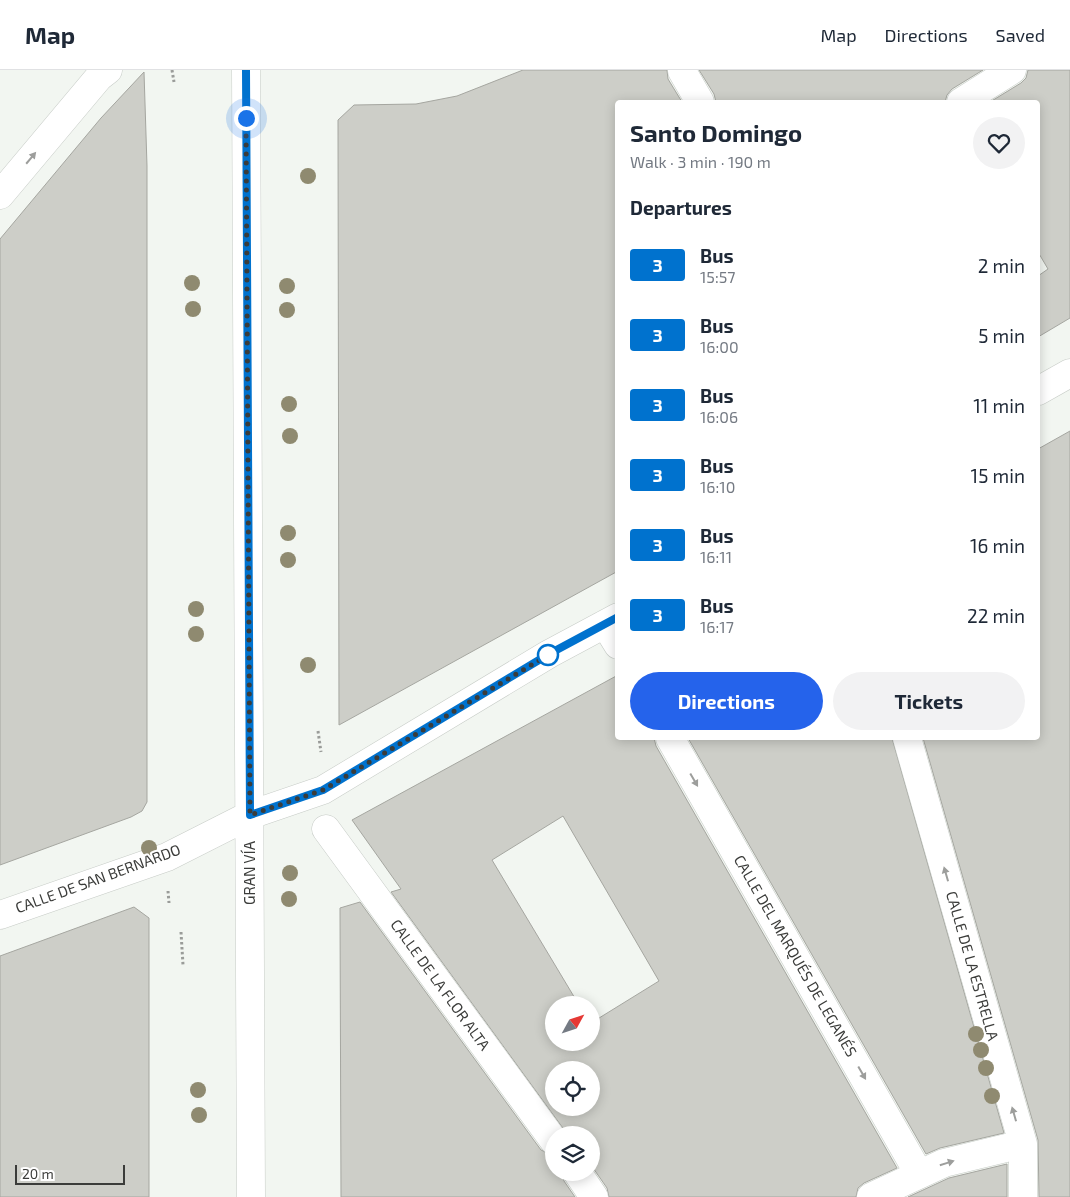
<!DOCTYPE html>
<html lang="en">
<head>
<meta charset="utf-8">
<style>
  :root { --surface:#fff; --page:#f2f2f3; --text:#1f2937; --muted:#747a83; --line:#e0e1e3; --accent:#2563eb }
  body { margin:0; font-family:"Exo 2",sans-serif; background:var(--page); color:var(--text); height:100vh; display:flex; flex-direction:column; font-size:19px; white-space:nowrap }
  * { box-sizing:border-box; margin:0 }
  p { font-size:16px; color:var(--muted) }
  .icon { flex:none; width:28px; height:28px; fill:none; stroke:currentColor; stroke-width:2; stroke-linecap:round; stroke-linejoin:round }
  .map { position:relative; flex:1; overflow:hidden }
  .details { position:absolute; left:615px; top:30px; width:425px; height:640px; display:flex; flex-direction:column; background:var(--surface); border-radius:5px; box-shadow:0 2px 12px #0003 }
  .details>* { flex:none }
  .badge { padding:0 10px; border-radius:4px; font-size:18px; line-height:32px }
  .needle { width:32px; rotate:50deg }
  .buttons { position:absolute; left:545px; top:926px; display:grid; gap:10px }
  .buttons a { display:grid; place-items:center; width:55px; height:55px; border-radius:50%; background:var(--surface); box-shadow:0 2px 12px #0003; font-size:25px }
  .scale { position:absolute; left:15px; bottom:12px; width:110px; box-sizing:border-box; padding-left:5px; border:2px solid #3b3c3a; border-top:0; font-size:14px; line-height:18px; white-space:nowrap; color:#3b3c3a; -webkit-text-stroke:4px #fff; paint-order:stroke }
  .you { position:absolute; width:25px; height:25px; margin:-12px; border:4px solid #fff; border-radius:50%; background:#1a73e8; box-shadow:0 0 0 8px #1a73e833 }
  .map>.badge { position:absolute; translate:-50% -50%; box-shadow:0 0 0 2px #fff }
  h2 { padding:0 15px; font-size:19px; line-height:45px }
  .round { display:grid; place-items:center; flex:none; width:52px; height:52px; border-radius:26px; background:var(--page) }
  .headline { display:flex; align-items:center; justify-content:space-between; height:85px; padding:0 15px }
  h1 { font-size:24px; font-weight:700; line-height:38px }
  .button { display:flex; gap:10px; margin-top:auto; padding:10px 15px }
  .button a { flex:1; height:58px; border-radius:30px; background:var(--accent); color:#fff; font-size:20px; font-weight:700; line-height:58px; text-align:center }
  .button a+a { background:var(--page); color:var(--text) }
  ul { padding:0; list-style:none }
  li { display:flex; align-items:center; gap:15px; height:70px; padding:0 15px }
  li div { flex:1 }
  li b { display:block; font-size:19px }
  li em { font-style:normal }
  li .badge { min-width:55px; font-weight:700; text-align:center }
  header { display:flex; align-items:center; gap:30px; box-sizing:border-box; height:70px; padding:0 25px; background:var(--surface); border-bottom:1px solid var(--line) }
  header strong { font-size:24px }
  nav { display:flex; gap:28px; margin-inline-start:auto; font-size:18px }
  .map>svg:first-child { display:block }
  .building { fill:#cdcec8; stroke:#a5a6a0; fill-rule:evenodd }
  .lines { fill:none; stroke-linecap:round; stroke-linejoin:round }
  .minor-casing { stroke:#c7ccc7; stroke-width:29 }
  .path { stroke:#9a9c99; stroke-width:3; stroke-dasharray:2.5 2.5; stroke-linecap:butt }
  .minor { stroke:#fff; stroke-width:28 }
  .tree { fill:#8f8a70 }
  .oneway { fill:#9d9e9c }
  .line-casing { stroke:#fff; stroke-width:11 }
  .line { stroke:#0072ce; stroke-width:8 }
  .walk { stroke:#3b3c3a; stroke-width:5; stroke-dasharray:0 9 }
  .stop-dot { fill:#fff; stroke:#0072ce; stroke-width:2.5 }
  .labels { text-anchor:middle; stroke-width:4; stroke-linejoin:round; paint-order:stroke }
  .street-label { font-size:15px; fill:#3b3c3a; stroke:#fff }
</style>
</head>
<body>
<header>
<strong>Map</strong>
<nav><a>Map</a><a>Directions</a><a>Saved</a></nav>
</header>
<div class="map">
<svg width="1070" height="1127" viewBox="0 0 1070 1127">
  <rect width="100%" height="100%" fill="#f2f6f1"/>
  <path class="building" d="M523,0H667L668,9L682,32H618V501L339,655L338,50L354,35L416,34L457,26Z
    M699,0H983L952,19L947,25L945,32H716L714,24Z
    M1028,0H1070V248L1038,267V206L1048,199L1038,182V32H990L1021,13L1026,8Z
    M144,2L147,96V732L142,741L131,747L0,795V169L101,48Z
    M1070,361V1127H1039L1038,1070L923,668H1038V379Z
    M618,605V668H654L656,676L897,1098L864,1113L858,1118L856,1127H609L607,1118L591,1095V1065H568L391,822L401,819L352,750ZM563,746L659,911L591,953V972H554V935H579L492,790ZM554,1000H591V1038H554Z
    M688,668H892L1004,1063L940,1078L926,1084Z
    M360,832L541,1080L554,1086V1102H561L564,1111L575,1127H341L340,838Z
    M134,837L149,848V1127H0V886Z
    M1007,1094V1127H908L949,1108Z"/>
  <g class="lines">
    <g class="minor-casing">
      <path id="minor" d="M246,0L251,1127
        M682,1L700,32
        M961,32L1012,0
        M0,125L99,7L108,0
        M1038,321L1070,303
        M605,554L618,575
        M670,668L919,1104
        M907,668L1023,1074V1127
        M326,759L554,1071
        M0,845L167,787L250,745L323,720L549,584L618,547
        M577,1102L594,1127
        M871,1127L944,1093L1023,1074"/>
    </g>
    <path class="path" d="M172,0L174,12
      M318,661L321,682
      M168,821L169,833
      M181,862L183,895"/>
    <use href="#minor" class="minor"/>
  </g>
  <g class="tree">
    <circle cx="308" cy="106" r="8"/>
    <circle cx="192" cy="213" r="8"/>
    <circle cx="287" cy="216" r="8"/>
    <circle cx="193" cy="239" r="8"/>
    <circle cx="287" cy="240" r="8"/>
    <circle cx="289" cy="334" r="8"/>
    <circle cx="290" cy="366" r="8"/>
    <circle cx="288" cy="463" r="8"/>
    <circle cx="288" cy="490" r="8"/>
    <circle cx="196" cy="539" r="8"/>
    <circle cx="196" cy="564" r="8"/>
    <circle cx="308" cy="595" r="8"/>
    <circle cx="149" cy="778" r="8"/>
    <circle cx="290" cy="803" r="8"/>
    <circle cx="289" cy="829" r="8"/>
    <circle cx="976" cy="964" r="8"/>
    <circle cx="981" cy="980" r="8"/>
    <circle cx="986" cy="998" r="8"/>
    <circle cx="198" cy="1020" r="8"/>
    <circle cx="992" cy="1026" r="8"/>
    <circle cx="199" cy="1045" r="8"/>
  </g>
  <defs><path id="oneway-solid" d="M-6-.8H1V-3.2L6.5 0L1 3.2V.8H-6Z" transform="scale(1.25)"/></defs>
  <g class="oneway">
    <use href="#oneway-solid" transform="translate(31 88) rotate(-50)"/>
    <use href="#oneway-solid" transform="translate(694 710) rotate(60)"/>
    <use href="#oneway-solid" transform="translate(946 804) rotate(-106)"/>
    <use href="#oneway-solid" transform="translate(862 1003) rotate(60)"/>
    <use href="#oneway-solid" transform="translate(1014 1044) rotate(-106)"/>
    <use href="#oneway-solid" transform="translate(947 1093) rotate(-17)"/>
  </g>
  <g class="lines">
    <g class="line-casing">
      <path id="line" d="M246,0L250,745L323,720L549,584L618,547"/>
    </g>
    <use href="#line" class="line"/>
    <path class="walk" d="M246,48L250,745L323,720L548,585"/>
  </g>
  <circle class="stop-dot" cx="548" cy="585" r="10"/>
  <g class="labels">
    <g class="street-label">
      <text transform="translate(250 803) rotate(-90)" y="5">GRAN VÍA</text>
      <text transform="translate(98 809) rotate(-20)" y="5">CALLE DE SAN BERNARDO</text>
      <text transform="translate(795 886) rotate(60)" y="5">CALLE DEL MARQUÉS DE LEGANÉS</text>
      <text transform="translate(972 896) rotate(74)" y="5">CALLE DE LA ESTRELLA</text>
      <text transform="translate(440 915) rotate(54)" y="5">CALLE DE LA FLOR ALTA</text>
    </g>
  </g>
</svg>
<div class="buttons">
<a><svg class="needle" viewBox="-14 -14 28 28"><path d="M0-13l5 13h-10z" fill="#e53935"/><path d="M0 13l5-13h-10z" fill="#747a83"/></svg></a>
<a><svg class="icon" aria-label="locate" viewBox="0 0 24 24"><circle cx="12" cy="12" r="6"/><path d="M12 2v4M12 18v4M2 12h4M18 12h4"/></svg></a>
<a><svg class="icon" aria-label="layers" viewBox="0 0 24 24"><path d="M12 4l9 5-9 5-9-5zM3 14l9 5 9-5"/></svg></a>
</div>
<div class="scale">20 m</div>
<div class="you" style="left:246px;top:48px"></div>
<section class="details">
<div class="headline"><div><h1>Santo Domingo</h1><p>Walk · 3 min · 190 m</p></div><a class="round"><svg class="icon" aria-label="heart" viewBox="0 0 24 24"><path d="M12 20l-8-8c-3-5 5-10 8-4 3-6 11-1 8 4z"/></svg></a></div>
<h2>Departures</h2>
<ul>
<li><span class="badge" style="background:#0072ce;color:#fff">3</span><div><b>Bus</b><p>15:57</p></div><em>2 min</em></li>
<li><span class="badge" style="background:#0072ce;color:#fff">3</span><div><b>Bus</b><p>16:00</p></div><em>5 min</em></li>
<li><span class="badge" style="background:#0072ce;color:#fff">3</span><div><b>Bus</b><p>16:06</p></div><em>11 min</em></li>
<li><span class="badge" style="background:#0072ce;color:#fff">3</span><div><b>Bus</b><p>16:10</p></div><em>15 min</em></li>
<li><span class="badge" style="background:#0072ce;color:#fff">3</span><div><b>Bus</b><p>16:11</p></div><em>16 min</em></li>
<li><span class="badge" style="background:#0072ce;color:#fff">3</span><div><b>Bus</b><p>16:17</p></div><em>22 min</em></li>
</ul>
<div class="button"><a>Directions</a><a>Tickets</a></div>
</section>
</div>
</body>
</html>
